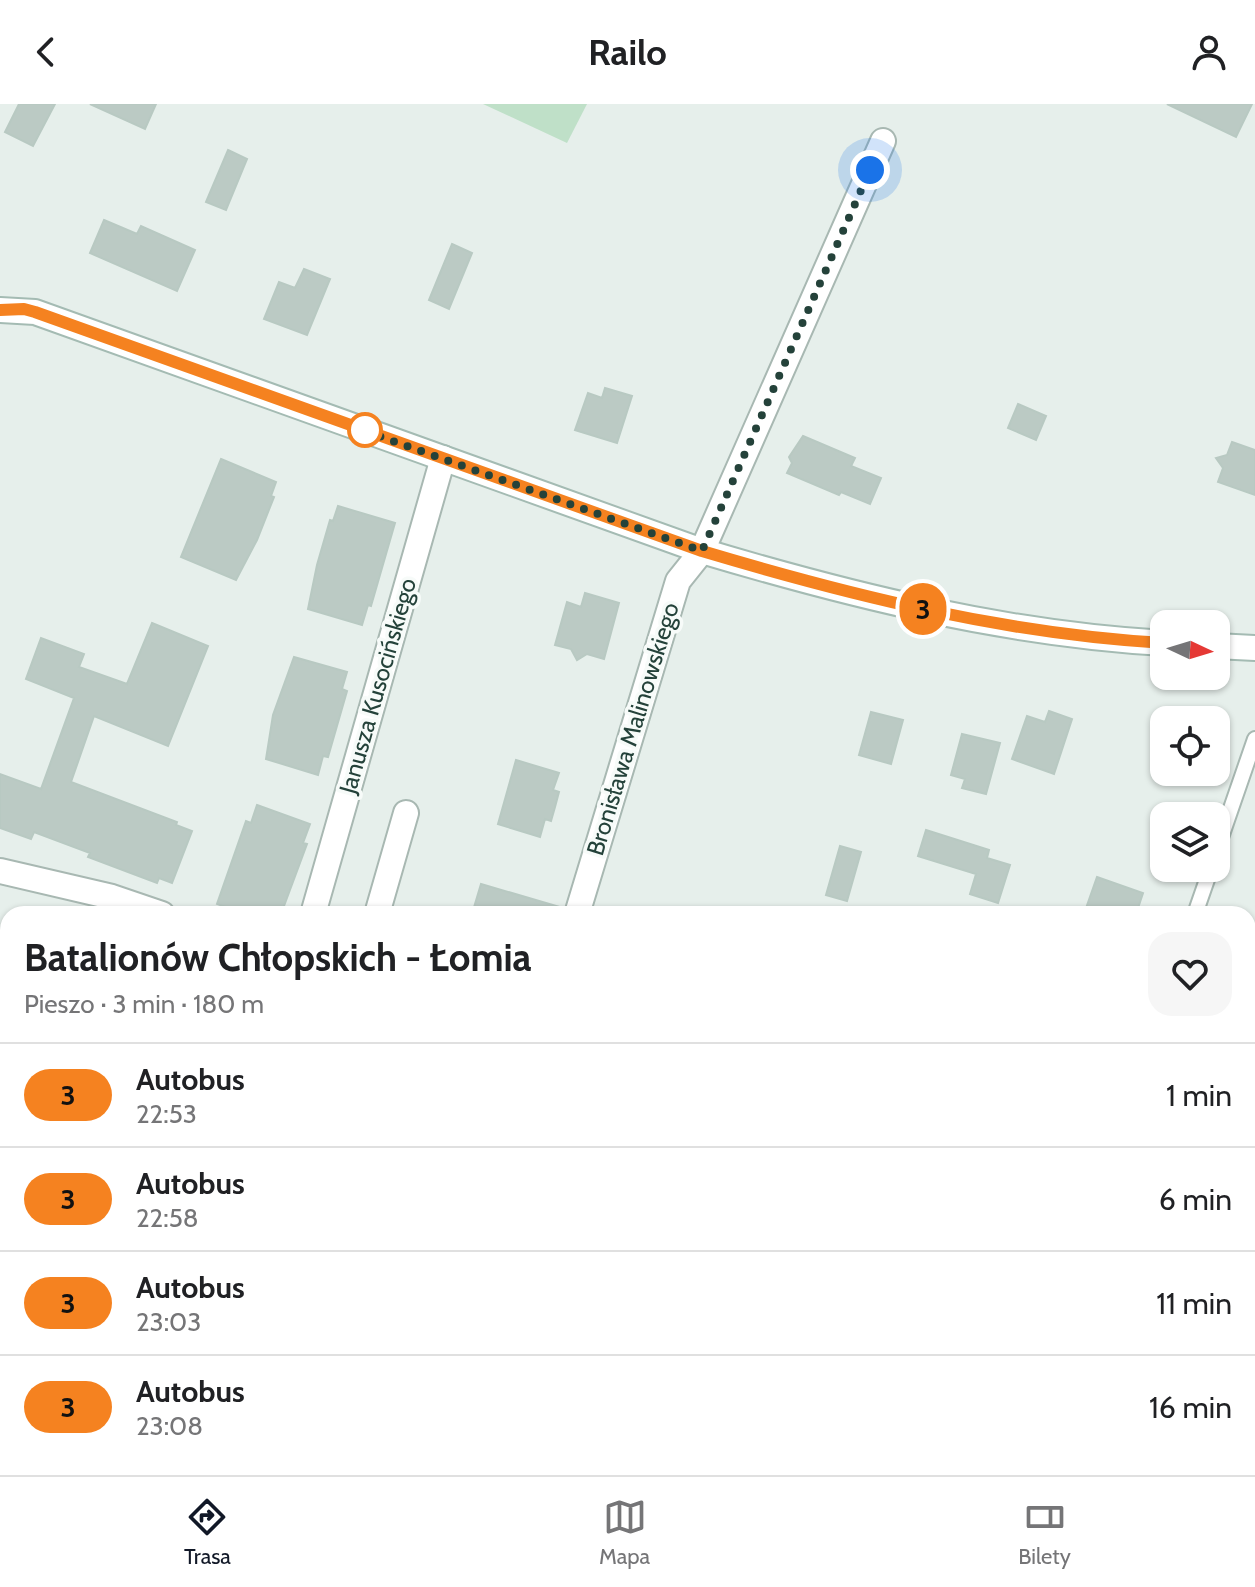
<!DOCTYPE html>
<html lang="pl">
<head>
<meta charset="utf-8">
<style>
  :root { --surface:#fff; --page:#f6f6f6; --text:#202124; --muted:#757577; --line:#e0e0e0; --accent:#111827 }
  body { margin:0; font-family:Cabin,sans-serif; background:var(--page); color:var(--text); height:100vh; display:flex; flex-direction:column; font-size:30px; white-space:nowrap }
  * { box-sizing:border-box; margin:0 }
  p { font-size:26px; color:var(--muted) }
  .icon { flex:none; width:44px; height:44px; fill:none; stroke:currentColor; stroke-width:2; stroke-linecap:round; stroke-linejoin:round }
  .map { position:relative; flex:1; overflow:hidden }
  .details { position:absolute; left:0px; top:802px; width:1256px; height:570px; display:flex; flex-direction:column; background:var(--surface); border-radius:24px 24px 0 0; box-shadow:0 2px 6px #0004 }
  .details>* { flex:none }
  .badge { padding:0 16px; border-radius:26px; font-size:28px; line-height:52px }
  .needle { width:52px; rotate:94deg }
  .tools { position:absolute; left:1150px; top:506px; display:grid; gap:16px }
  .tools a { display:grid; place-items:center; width:80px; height:80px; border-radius:16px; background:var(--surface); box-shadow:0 2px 6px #0004; font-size:40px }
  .you { position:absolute; width:40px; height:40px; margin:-20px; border:6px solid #fff; border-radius:50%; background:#1a73e8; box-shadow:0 0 0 12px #1a73e833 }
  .map>.badge { position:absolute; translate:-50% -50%; box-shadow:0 0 0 4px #fff }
  .round { display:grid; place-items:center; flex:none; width:84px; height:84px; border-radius:24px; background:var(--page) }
  .headline { display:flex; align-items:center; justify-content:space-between; height:136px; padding:0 24px }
  h1 { font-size:38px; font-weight:800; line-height:60px }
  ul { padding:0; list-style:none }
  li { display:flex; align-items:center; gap:24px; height:104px; padding:0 24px; border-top:2px solid var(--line) }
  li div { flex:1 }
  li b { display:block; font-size:30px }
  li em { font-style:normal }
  li .badge { min-width:88px; font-weight:700; text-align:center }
  header { display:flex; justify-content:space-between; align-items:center; height:104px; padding:0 24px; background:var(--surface); font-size:36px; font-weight:800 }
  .dock { display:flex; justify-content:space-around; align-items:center; height:112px; border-top:2px solid var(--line); background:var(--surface); font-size:22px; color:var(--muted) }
  .dock a { display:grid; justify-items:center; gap:4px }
  .dock .current { color:var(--accent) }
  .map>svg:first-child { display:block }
  .green { fill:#bfe0c8 }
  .building { fill:#bbcac4; stroke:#b8c9c2; stroke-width:2 }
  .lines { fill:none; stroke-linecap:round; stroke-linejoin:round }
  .lane-casing { stroke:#a8b8b2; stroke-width:18 }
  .street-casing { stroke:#a8b8b2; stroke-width:28 }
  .secondary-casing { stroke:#a4bbb3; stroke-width:28 }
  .lane { stroke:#fff; stroke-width:14 }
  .street { stroke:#fff; stroke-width:24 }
  .secondary { stroke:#fff; stroke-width:24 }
  .line-casing { stroke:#fff; stroke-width:18 }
  .line { stroke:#f58220; stroke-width:12 }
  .walk { stroke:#24423a; stroke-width:8; stroke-dasharray:0 14.4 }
  .stop-dot { fill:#fff; stroke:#f58220; stroke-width:4 }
  .labels { text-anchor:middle; stroke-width:7; stroke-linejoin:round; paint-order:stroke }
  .street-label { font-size:24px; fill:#24423a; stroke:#f7fbf9 }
</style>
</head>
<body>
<header><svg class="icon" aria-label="back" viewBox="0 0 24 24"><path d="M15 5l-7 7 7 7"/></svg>Railo<svg class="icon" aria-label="person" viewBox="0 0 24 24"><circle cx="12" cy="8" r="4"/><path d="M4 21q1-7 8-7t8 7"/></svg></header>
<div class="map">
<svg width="1255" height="1371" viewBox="0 0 1255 1371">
  <rect width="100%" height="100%" fill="#e6efeb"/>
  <path class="green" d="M483,0H587L567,39Z"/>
  <path class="building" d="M19,0H55L33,42L5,28Z
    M90,0H156L145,25Z
    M1167,0H1252L1236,33Z
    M228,46L247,55L226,106L206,98Z
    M104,116L137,130L141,122L195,146L177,187L90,149Z
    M452,140L472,149L449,205L429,196Z
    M304,165L330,175L307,231L264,215L279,178L295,184Z
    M605,284L632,292L617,339L575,326L588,289L602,294Z
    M1018,300L1046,312L1036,336L1008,324Z
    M803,332L855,354L851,362L881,374L870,400L841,388L839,391L787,369L792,359L789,353Z
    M1232,338L1255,346V391L1218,378L1223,364L1216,354L1227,351Z
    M221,355L276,378L271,392L274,393L257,436L236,476L181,453Z
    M338,402L395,419L371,502L368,501L362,521L308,505L317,461L330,416L333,417Z
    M585,489L619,499L604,555L587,550L577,556L571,545L555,541L567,498L581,503Z
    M152,519L208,542L168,642L94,612L71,678L177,718L176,721L192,727L172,779L159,774L157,779L128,768L88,753L90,749L34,728L31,735L0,724V670L41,685L74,594L26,575L41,534L84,550L79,563L127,580Z
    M294,553L347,568L342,585L347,587L328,653L323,652L318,671L266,655L273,611Z
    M1049,607L1072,615L1054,670L1012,655L1027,612L1045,618Z
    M871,608L903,616L891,660L859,651Z
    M962,630L1000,639L986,690L962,684L965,675L951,671Z
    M516,656L559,669L553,686L559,688L555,703L551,717L545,715L540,733L498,720Z
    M257,701L310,720L303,739L307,740L281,810H245L217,800L246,717L251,719Z
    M926,726L989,746L987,754L1010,761L998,799L970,790L976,770L918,752Z
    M840,742L861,748L847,797L826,791Z
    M1097,773L1143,789L1136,810H1084Z
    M481,780L563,804L562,810H472Z"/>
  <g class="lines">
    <g class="lane-casing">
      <path id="lane" d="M1216,748L1255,635
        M1195,810L1211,764"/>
    </g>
    <g class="street-casing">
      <path id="street" d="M0,767L112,793L162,810
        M313,810L443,354
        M377,810L406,709
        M577,810L678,477L702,447L883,37
        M0,1125L8,1128
        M409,1371L411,1364"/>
    </g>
    <g class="secondary-casing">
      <path id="secondary" d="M0,206L35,208L702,447C853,492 1006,530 1164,539
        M1216,542L1255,544"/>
    </g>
    <use href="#lane" class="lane"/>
    <use href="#street" class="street"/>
    <use href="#secondary" class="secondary"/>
  </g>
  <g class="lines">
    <g class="line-casing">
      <path id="line" d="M0,206L24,205L35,208L702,447C853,492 1006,530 1164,539"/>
    </g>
    <use href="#line" class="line"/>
    <path class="walk" d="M365,326L359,325L702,447L870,66"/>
  </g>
  <circle class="stop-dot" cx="365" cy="326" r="16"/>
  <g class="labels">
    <g class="street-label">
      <text transform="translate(378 582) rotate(-74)" y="8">Janusza Kusocińskiego</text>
      <text transform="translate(633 625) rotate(-73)" y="8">Bronisława Malinowskiego</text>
    </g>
  </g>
</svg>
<div class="tools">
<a><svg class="needle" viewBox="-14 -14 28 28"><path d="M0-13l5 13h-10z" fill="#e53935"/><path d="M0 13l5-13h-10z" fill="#757577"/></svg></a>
<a><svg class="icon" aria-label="locate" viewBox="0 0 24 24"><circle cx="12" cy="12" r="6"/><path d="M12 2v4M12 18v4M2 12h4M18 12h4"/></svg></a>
<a><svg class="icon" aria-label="layers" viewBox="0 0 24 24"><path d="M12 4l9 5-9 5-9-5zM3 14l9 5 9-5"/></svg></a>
</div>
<div class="you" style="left:870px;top:66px"></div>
<b class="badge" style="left:923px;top:505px;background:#f58220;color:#111">3</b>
<section class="details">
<div class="headline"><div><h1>Batalionów Chłopskich - Łomia</h1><p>Pieszo · 3 min · 180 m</p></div><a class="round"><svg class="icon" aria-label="heart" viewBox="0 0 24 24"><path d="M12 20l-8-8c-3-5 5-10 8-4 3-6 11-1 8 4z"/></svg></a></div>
<ul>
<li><span class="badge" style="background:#f58220;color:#111">3</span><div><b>Autobus</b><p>22:53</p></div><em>1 min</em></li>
<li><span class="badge" style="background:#f58220;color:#111">3</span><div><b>Autobus</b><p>22:58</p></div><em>6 min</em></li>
<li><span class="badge" style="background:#f58220;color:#111">3</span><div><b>Autobus</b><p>23:03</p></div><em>11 min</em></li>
<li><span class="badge" style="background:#f58220;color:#111">3</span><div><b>Autobus</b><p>23:08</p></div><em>16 min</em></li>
</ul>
</section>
</div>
<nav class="dock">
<a class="current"><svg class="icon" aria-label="directions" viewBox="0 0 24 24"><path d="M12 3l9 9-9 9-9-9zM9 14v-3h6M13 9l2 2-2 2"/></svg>Trasa</a>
<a><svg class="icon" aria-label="map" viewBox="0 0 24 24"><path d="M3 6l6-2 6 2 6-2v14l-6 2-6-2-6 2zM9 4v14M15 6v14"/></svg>Mapa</a>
<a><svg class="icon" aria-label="tickets" viewBox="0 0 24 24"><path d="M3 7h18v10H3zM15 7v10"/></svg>Bilety</a>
</nav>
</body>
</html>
